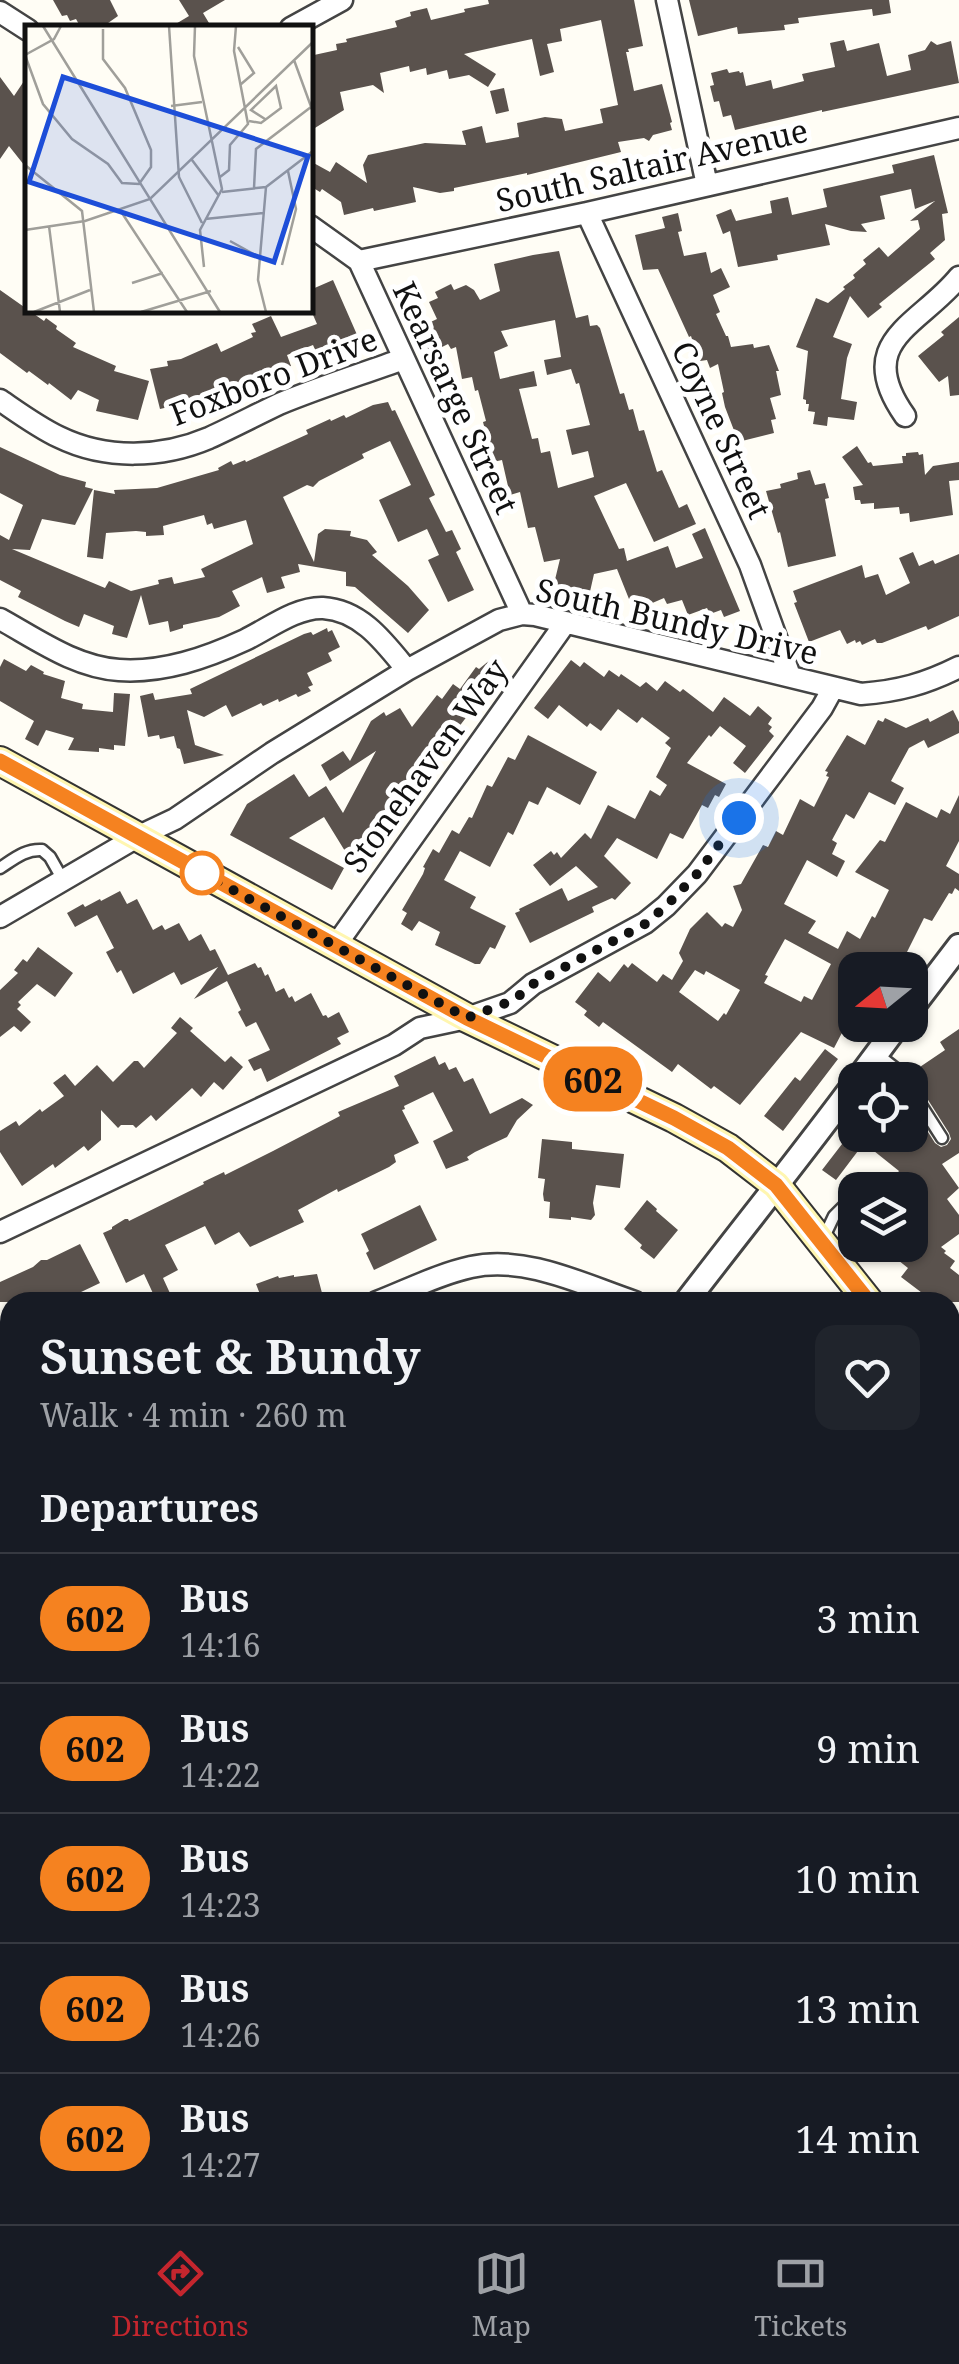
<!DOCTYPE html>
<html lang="en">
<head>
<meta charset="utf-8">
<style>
  :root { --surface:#171b24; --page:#20242c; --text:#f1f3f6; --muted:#9ea1a6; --line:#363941; --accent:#c4262e }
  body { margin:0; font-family:"Noto Serif",serif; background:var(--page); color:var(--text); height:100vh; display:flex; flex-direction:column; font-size:38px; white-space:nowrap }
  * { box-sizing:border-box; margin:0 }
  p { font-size:32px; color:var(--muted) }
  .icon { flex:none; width:55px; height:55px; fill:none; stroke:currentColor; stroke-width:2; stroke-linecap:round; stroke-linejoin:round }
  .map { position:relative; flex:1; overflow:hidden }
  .details { position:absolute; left:0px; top:1292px; width:960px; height:932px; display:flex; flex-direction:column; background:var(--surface); border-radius:30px 30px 0 0; box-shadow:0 2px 8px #0004 }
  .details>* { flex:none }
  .badge { padding:0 20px; border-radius:32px; font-size:35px; line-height:65px }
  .needle { width:65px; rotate:252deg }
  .fabs { position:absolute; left:838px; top:952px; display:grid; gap:20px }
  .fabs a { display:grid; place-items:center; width:90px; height:90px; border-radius:20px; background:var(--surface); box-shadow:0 2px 8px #0004; font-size:50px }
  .you { position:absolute; width:50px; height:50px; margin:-25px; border:8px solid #fff; border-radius:50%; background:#1a73e8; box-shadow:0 0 0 15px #1a73e833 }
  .map>.badge { position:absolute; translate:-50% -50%; box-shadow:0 0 0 5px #fff }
  h2 { padding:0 40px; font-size:38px; line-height:90px }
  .round { display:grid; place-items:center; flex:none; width:105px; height:105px; border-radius:20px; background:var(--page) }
  .overview { display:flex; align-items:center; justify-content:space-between; height:170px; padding:0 40px }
  h1 { font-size:48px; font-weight:700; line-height:75px }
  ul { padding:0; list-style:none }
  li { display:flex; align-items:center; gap:30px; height:130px; padding:0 40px; border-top:2px solid var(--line) }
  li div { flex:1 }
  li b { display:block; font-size:38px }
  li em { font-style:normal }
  li .badge { min-width:110px; font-weight:700; text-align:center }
  .menu { display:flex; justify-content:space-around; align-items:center; height:140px; border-top:2px solid var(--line); background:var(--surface); font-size:28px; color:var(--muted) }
  .menu a { display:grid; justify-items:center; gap:5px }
  .menu .active { color:var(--accent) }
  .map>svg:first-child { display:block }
  .building { fill:#5a524d; fill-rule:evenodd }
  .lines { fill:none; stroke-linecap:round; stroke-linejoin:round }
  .service-casing { stroke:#444; stroke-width:15 }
  .minor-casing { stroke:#444; stroke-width:25 }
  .tertiary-casing { stroke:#444; stroke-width:28 }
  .secondary-casing { stroke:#333; stroke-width:32 }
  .service { stroke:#fff; stroke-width:10 }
  .minor { stroke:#fff; stroke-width:20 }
  .tertiary { stroke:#fff; stroke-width:22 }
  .secondary { stroke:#fff6b0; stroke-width:28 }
  .line-casing { stroke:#fff; stroke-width:22 }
  .line { stroke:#f58220; stroke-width:15 }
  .walk { stroke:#111; stroke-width:10; stroke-dasharray:0 18 }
  .stop-dot { fill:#fff; stroke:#f58220; stroke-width:5 }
  .labels { text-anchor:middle; stroke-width:10; stroke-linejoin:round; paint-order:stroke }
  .street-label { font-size:32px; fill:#111; stroke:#fff }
  .inset-road { fill:none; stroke:#a09f9a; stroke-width:2.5 }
  .view { fill:#1d4ed8; fill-opacity:0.15; stroke:#1d4ed8; stroke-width:5 }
  .inset-edge { fill:none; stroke:#111; stroke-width:5 }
</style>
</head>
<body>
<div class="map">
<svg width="959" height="2224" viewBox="0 0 959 2224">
  <rect width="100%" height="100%" fill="#fffdf5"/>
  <path class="building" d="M53,0H110L118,16L101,28H81L76,19L70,21L67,15L62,16Z
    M179,0H225L203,13L212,28H169L189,16Z
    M488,0H634L643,46L628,49L629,52H626L634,91L662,84L672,122L670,123L672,130L653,135L649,141L644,138L618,142L621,152L527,175V173L454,188V191L440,193L413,187L416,202L374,211L373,208L344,215L341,202L322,189L320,192L310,186V161L330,172L336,162L367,183L363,165L368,155L425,143L466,145L462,131L482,126L486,143L519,137L517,123L545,117L562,119L565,131L603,123L600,109L618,105L601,20L560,29L562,41L547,44L554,72L540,76L532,39L464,54L496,74L488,87L469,75L449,79L447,70L427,75L426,68L410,72L409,66L380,73L384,93L373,85L340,92L344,110L310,131V61L315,59L314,55L337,50L336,44L347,42L346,39L397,27L395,21L411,16L410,12L427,8L431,20L465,12L464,9L489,4Z
    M689,0H889L891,13L873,16L872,9L798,18L799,23L784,25L785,30L738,34L737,27L698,36Z
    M844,40L847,51L879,43L887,76L911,70L908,55L925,50L931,41L937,45L951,41L959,83L822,112V110L735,130L731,115L723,117L719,101L714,102L710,86L714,85L711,73L727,69L729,73L739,71L740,73L743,72L746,86L771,80L773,89L804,81L802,74L835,67L830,43Z
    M28,75V170L9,146L0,159V77L14,96Z
    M504,88L509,111L496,114L490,91Z
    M934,155L948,213L942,214L945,240L930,253L935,259L879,304L882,307L868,318L850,296L833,337L852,344L847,358L841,399L857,402L854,420L828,417L827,426L813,424L815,412L808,411L809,404H806V400L803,399L808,351L796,347L816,298L828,303L845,289L843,287L855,278L853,275L866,264L863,260L879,247L888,257L920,229L918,220L910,221L935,201L915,209L911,189L880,196L885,219L861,224L867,232L851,231L825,224L830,245L777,255L778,260L738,267L730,231L723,234L716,215L731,209L736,221L772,213L770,201L788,197L792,215L827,207L823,189L894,173L892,165Z
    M678,213L682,231L678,232L684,256L706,252L711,273L721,268L730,287L713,295L720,312L716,314L726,336H728L731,347L753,344L754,348L769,345L779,371H776L781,395L770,398L776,419L771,420L774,433L742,441L739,432L735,433L725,407L722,393L724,392L718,364L710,368L707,360L700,361L698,358L691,336L689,337L658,269L643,270L635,235L665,228L662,217Z
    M559,251L576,318L588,315L590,326L597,325L600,328L620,394L624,393L629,410L633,409L639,431L644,430L657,472L662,470L679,508L687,504L696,524L654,542L626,483L594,496L619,549L624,548L627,561L668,546L676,568L703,558L692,534L705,528L740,611L724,617L721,610L710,614L707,608L688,615L682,600L667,604L664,598L650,604L648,599L637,603L634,597L629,599L617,569L594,574L589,596L553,588L560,559L544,562L535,527L528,528L520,492L510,495L502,460L493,462L483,422L486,421L478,390L475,391L472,377L462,379L456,347L451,349L448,344L430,353L418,328L437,319L429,302L438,298L435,292L451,284L454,290L466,285L474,290L480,300L500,291L494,264L533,255ZM555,320L561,357L544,360L547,375L571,369L576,384L579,383L590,425L566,430L572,455L588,451L594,477L558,488L550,451L541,453L538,438L532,439L519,389L537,386L534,371L500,379L494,352L508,346L501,331Z
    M333,280L358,337L317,354L313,345L287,355L291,366L271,372L195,407L178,411L177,405L160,409L150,369L168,366L167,361L181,359L217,343L221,352L253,337L251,333L256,332L252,324L271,316L281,337L317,324L310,308V290Z
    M0,290L44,321L46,318L57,326L56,329L76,343L73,347L116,366L114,371L149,381L138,420L96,411L99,400L78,390L71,400L49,383L48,385L29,371L27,373L0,353Z
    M959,317V395L950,396L948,376L939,382L918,356L944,335L941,332Z
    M388,402L392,411L395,410L435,495L429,498L446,532L452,530L461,549L456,552L474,590L448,602L428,560L439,555L427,529L398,542L379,500L411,485L390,441L362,454L364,458L319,481L313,487L307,485L283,497L314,562L318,534L325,529L351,531L350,536L367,540L377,552L372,555L408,586L429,610L408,633L355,587L346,586V572L298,564L300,572L281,577L285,588L267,593L262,577L232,591L240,606L219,617L183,625V628L170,632L168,621L149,625L141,595L127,638L112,634L114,626L84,614L79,627L65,621L18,597L21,591L0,580V535L9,540L23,505L0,493V447L60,475L86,482L85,487L93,489L75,525L42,519L30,550L12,549L105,588L109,581L131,591L159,584L158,580L172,577L174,584L205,577L201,569L253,544L246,520L214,529L212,523L207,525L204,515L163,526L164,535L146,536V532L136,531L106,533L103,559L87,557L94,490L115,494L114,490L157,488L219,470L218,468L231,461L233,465L245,460L246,462L308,434L306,430L330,419L331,421L344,415L346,418L373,405Z
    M857,446L868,463L871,462L873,466L903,463L902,456H906V453L918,452L919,455L923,454L925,475L933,466L959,462V480L949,481L953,515L910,522L909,513L900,514L899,507L874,509V503L861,504L860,500H855L853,487L863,485L842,457Z
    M810,470L815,485L825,483L829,498L825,499L836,556L788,567L780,532L778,533L766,491L781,488L780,484L798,479L797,473Z
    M913,552L919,566L933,560L935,564L959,554V616L928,630L926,626L882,643H877L875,639L862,645L860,641L856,643L855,640L847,644L840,630L809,642L794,603L797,602L793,591L862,565L865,578L878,574L886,595L910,583L899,558Z
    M327,628L328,632L332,630L340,647L328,653L332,661L307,673L313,685L308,687L311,691L298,697L296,694L279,702L278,699L263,706L261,703L232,717L226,705L204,717L187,710L195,745L224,755L184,764L180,749L177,748L174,736L160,739L159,735L148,737L140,696L153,693L155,700L192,694L190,689L304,634L311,632L313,635Z
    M4,659L26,671L31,665L44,672L43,674L65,681L61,698L83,704L82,709L113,712L114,693L130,694L125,746L114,745V750L99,748V752L68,750L74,738L46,730L38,746L25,739L34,721L0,701V667Z
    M490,660L503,669L455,732L453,734L450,732L424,769L419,767L415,777L379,825L386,830L356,869L324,817L289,838L344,868L332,890L230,835L247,804L294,774L309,797L326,786L343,813L376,751L330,781L321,765L343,751L350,761L371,721L384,712L386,716L400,708L412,727L437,695L442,699L453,684L460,689L476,667L479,669Z
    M571,660L580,667L584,662L604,677L609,670L619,677L621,674L640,687L646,682L657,691L665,681L680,692L683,689L713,712L724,697L750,716L758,706L772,718L768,724L772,727L769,731L774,736L745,773L733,763L746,746L720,726L711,737L709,735L687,763L726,784L719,797L715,795L708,808L702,805L683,839L670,833L657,859L617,838L604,856L631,883L615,900L612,898L592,907L594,912L530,943L515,913L520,911L519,909L562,888L568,901L598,887L576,866L550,886L533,865L551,851L554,855L557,852L561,858L585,833L591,839L608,805L635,819L650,790L660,796L667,785L656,777L671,748L665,743L670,738L642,717L637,723L618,709L601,731L590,723L587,727L559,705L548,719L534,708Z
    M953,710L959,722V733L928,748L924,740L909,748L891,781L904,788L895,805L869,792L854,819L846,814L832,840L837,843L832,854L845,861L837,877L807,860L784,904L816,921L808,933L838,949L847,931L860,939L872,916L875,918L889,890L855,872L880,840L885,842L906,802L937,818L941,809L950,814L959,795V841L946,866L959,874V891L955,888L952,894L949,893L932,921L924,918L906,954L904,952L895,970H855V1008L834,1048L801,1032L740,1105L714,1086L711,1089L678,1064L672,1072L603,1022L599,1027L584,1015L587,1011L575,1002L598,972L610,982L624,964L628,968L632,963L657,982L663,974L672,980L683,961L679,953L690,929L707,912L722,927L725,923L733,927L742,910L733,886L741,884L763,845L768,847L776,831L783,835L800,799L814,807L829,777L826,776L828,772L825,771L847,735L865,745L878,720L883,722L885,718L906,728L928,718L930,722ZM785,939L831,964L812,1000L804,996L801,1002L764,983L768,976L765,975ZM695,970L704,975L706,971L740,990L726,1015L724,1013L718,1021L679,992Z
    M528,735L597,772L580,805L547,787L538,805L529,801L513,835L508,832L490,867L460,851L444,880L476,897L470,908L506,926L495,949L490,947L480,964H475L435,945L440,932L419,921L412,931L401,924L407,913L402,910L423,874L425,868L423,867L433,849L439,853L452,830L459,834L469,817L472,818L487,785L492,787L508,757L515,760Z
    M120,891L127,904L137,899L153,930L162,925L165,930L179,923L189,941L201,934L210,951L215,949L228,975L255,963L258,968L261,967L265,976L268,974L276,992L284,988L289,998L292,996L295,1002L311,993L323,1016L326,1015L328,1018L339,1012L349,1032L337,1038L341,1044L267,1082L261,1068L254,1071L248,1060L270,1050L256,1022L246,1027L238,1012L241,1010L227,981L194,999L218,967L181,985L174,972L133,994L121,970L117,973L106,952L114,948L97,915L75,927L67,913L83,904L85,907L100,899L101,901Z
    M38,947L73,973L55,997L37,984L18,1002L21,1005L17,1009L31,1022L21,1032L14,1026L0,1037V990L18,973L14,970L23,959L27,962Z
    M180,1017L193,1028L190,1031L225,1062L231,1056L243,1067L223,1090L214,1082L201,1097L192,1088L156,1121L151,1115L136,1128L133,1125H121L118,1128L101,1110V1140L88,1151L84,1146L55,1168L53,1164L22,1186L0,1152V1131L16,1121L19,1126L40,1109L42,1112L64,1096L53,1083L65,1074L75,1086L97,1065L113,1082L134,1061H138L144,1068L177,1033L171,1028Z
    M959,1029V1153L942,1164L959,1188L947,1199L959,1215V1234L941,1247L946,1251L944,1253L955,1261L950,1268L959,1275V1302H934L901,1277L908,1268L879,1245H910V1190H884L899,1171L864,1143L836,1180L822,1170L849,1135H910V1104L935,1143L941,1147L947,1145L951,1139L949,1133L911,1073L945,1050L940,1042Z
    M825,1049L838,1059L783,1131L764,1116L795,1077L800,1081Z
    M435,1056L439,1065L445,1062L449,1070L456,1067L464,1082L473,1078L490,1114L522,1098L533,1105L517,1120L507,1137L475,1152L467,1157L469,1160L446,1169L433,1141L453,1131L433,1092L404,1106L405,1109L402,1110L419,1143L394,1155L396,1162L389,1167L338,1192L337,1189L298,1210L304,1222L250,1247L239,1232L215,1245L205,1226L165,1245L178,1270L163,1278L174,1302H157L144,1274L126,1283L103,1233L112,1229V1227L125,1219H128L129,1221L204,1184L203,1182L224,1172L225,1175L273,1151L340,1116L338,1112L399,1086L394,1076Z
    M542,1139L572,1142V1149L624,1154L620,1188L596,1185L593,1203L595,1215L591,1220L571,1217V1220L549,1218L550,1202L544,1201L543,1194L545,1179L538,1178Z
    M647,1200L657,1209L656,1211L678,1230L654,1259L640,1248L642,1245L624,1229Z
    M420,1205L437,1240L374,1270L366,1253L369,1251L361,1234Z
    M80,1244L100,1283L60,1302H0V1282L33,1267L41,1260H47Z
    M317,1274L322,1293H320L322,1302H263L256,1284L278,1276L279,1278L294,1275V1277Z"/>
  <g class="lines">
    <g class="service-casing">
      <path id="service" d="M0,868C14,859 25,849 42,850L50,857L63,880
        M877,1054L900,1072L905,1080
        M910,1088L942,1138
        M859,1190L869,1180
        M824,1237L834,1216L855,1195"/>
    </g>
    <g class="minor-casing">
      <path id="minor" d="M667,0L707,185
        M0,12L28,30
        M291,28L342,0
        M587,213L750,565L790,676
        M310,226L359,261L522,614
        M359,261L587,213L959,128
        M0,400C19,413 38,427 59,437C106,460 162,458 209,438C233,427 256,415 279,404C320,387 362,374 403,359
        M905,416C852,341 919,326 959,277
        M0,619C38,640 75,667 119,670C163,673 206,658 245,640C268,629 296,607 323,608C361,610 385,643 407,670
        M0,917L137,837L175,819L272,753L407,670L499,620L522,614L535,615L861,694C899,691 925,684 959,667
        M336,945L566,622
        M0,1232L394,1045L420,1028L467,1018L510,1003L533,984L645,923L666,906L697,874L822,708L833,688
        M377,1302C408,1290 439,1274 471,1267C526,1255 584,1285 635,1302
        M950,1387L959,1376
        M0,1621L10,1616
        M950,1710L959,1717
        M950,1829L959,1836
        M950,1896L959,1867
        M691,2215L711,2224
        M336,2224L342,2215
        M859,2224L862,2215"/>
    </g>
    <g class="tertiary-casing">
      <path id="tertiary" d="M910,1010L959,946
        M857,1080L898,1025
        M686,1302C742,1229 800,1157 855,1083
        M0,2112L10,2104"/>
    </g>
    <g class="secondary-casing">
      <path id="secondary" d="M0,761L467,1018L674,1118L728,1148L776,1185L869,1302
        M950,1413L959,1425"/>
    </g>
    <use href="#service" class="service"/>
    <use href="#minor" class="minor"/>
    <use href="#tertiary" class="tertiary"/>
    <use href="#secondary" class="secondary"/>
  </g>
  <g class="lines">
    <g class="line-casing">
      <path id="line" d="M0,761L467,1018L674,1118L728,1148L776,1185L869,1302"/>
    </g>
    <use href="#line" class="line"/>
    <path class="walk" d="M202,873L467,1018L514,1000L533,984L645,924L666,906L697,874L739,818"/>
  </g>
  <circle class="stop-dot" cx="202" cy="873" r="20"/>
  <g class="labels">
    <g class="street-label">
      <text transform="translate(652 166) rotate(-13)" y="11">South Saltair Avenue</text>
      <text transform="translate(274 377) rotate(-21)" y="11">Foxboro Drive</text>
      <text transform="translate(455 398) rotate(65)" y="11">Kearsarge Street</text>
      <text transform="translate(721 430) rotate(65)" y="11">Coyne Street</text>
      <text transform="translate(677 622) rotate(13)" y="11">South Bundy Drive</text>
      <text transform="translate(426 766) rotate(-54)" y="11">Stonehaven Way</text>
    </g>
  </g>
  <g transform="translate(25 25)">
    <rect width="288" height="288" fill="#fffdf5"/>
    <path class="inset-road" d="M18,1L195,287M144,1L154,152L177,198M170,1L169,31L197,164L175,205L179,242M213,22L229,48L215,60M0,30L18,79L47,114L83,139L97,158L114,159L126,142V125L100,63L78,34V4M0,30L29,14L36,1M269,35L288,87M146,81L177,77M224,96L236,98L256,83L251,61L226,85L240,94M167,135L194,171M0,140L57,186L69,287M195,152L204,145L205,120L223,99L209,26L211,1M229,163L231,124L286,82M197,167L241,162L288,126M95,185L162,287M180,194L238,188M24,201L35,287M0,205L60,196L125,174L288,17M205,216L234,232M257,240L271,184L263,146M107,258L138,248M9,287L65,265M116,287L186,266M241,287L233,255L241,162"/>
    <path class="view" d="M38,52L283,131L249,237L4,157Z"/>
    <rect width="288" height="288" class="inset-edge"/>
  </g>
</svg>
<div class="fabs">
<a><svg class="needle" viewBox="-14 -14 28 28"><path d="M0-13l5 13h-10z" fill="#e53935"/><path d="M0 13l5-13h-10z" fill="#9ea1a6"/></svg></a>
<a><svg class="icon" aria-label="locate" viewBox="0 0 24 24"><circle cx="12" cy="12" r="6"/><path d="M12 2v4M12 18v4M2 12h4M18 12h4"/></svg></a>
<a><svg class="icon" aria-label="layers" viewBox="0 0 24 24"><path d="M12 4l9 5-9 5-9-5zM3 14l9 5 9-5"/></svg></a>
</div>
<div class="you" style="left:739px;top:818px"></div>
<b class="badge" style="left:593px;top:1079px;background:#f58220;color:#111">602</b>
<section class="details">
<div class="overview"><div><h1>Sunset &amp; Bundy</h1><p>Walk · 4 min · 260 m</p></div><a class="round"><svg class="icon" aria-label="heart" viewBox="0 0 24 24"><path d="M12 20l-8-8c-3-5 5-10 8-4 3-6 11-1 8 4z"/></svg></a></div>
<h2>Departures</h2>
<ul>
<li><span class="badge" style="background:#f58220;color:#111">602</span><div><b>Bus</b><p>14:16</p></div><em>3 min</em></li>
<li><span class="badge" style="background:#f58220;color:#111">602</span><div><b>Bus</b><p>14:22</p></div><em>9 min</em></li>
<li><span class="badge" style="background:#f58220;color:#111">602</span><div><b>Bus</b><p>14:23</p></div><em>10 min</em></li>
<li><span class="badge" style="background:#f58220;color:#111">602</span><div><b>Bus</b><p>14:26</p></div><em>13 min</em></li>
<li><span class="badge" style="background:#f58220;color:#111">602</span><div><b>Bus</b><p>14:27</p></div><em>14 min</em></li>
</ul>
</section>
</div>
<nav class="menu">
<a class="active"><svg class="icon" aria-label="directions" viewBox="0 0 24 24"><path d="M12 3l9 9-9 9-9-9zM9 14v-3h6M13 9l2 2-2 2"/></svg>Directions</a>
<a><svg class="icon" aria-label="map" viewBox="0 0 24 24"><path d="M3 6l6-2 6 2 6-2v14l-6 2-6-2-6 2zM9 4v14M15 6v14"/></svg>Map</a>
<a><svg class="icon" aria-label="tickets" viewBox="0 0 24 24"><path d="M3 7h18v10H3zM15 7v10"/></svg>Tickets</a>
</nav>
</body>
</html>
